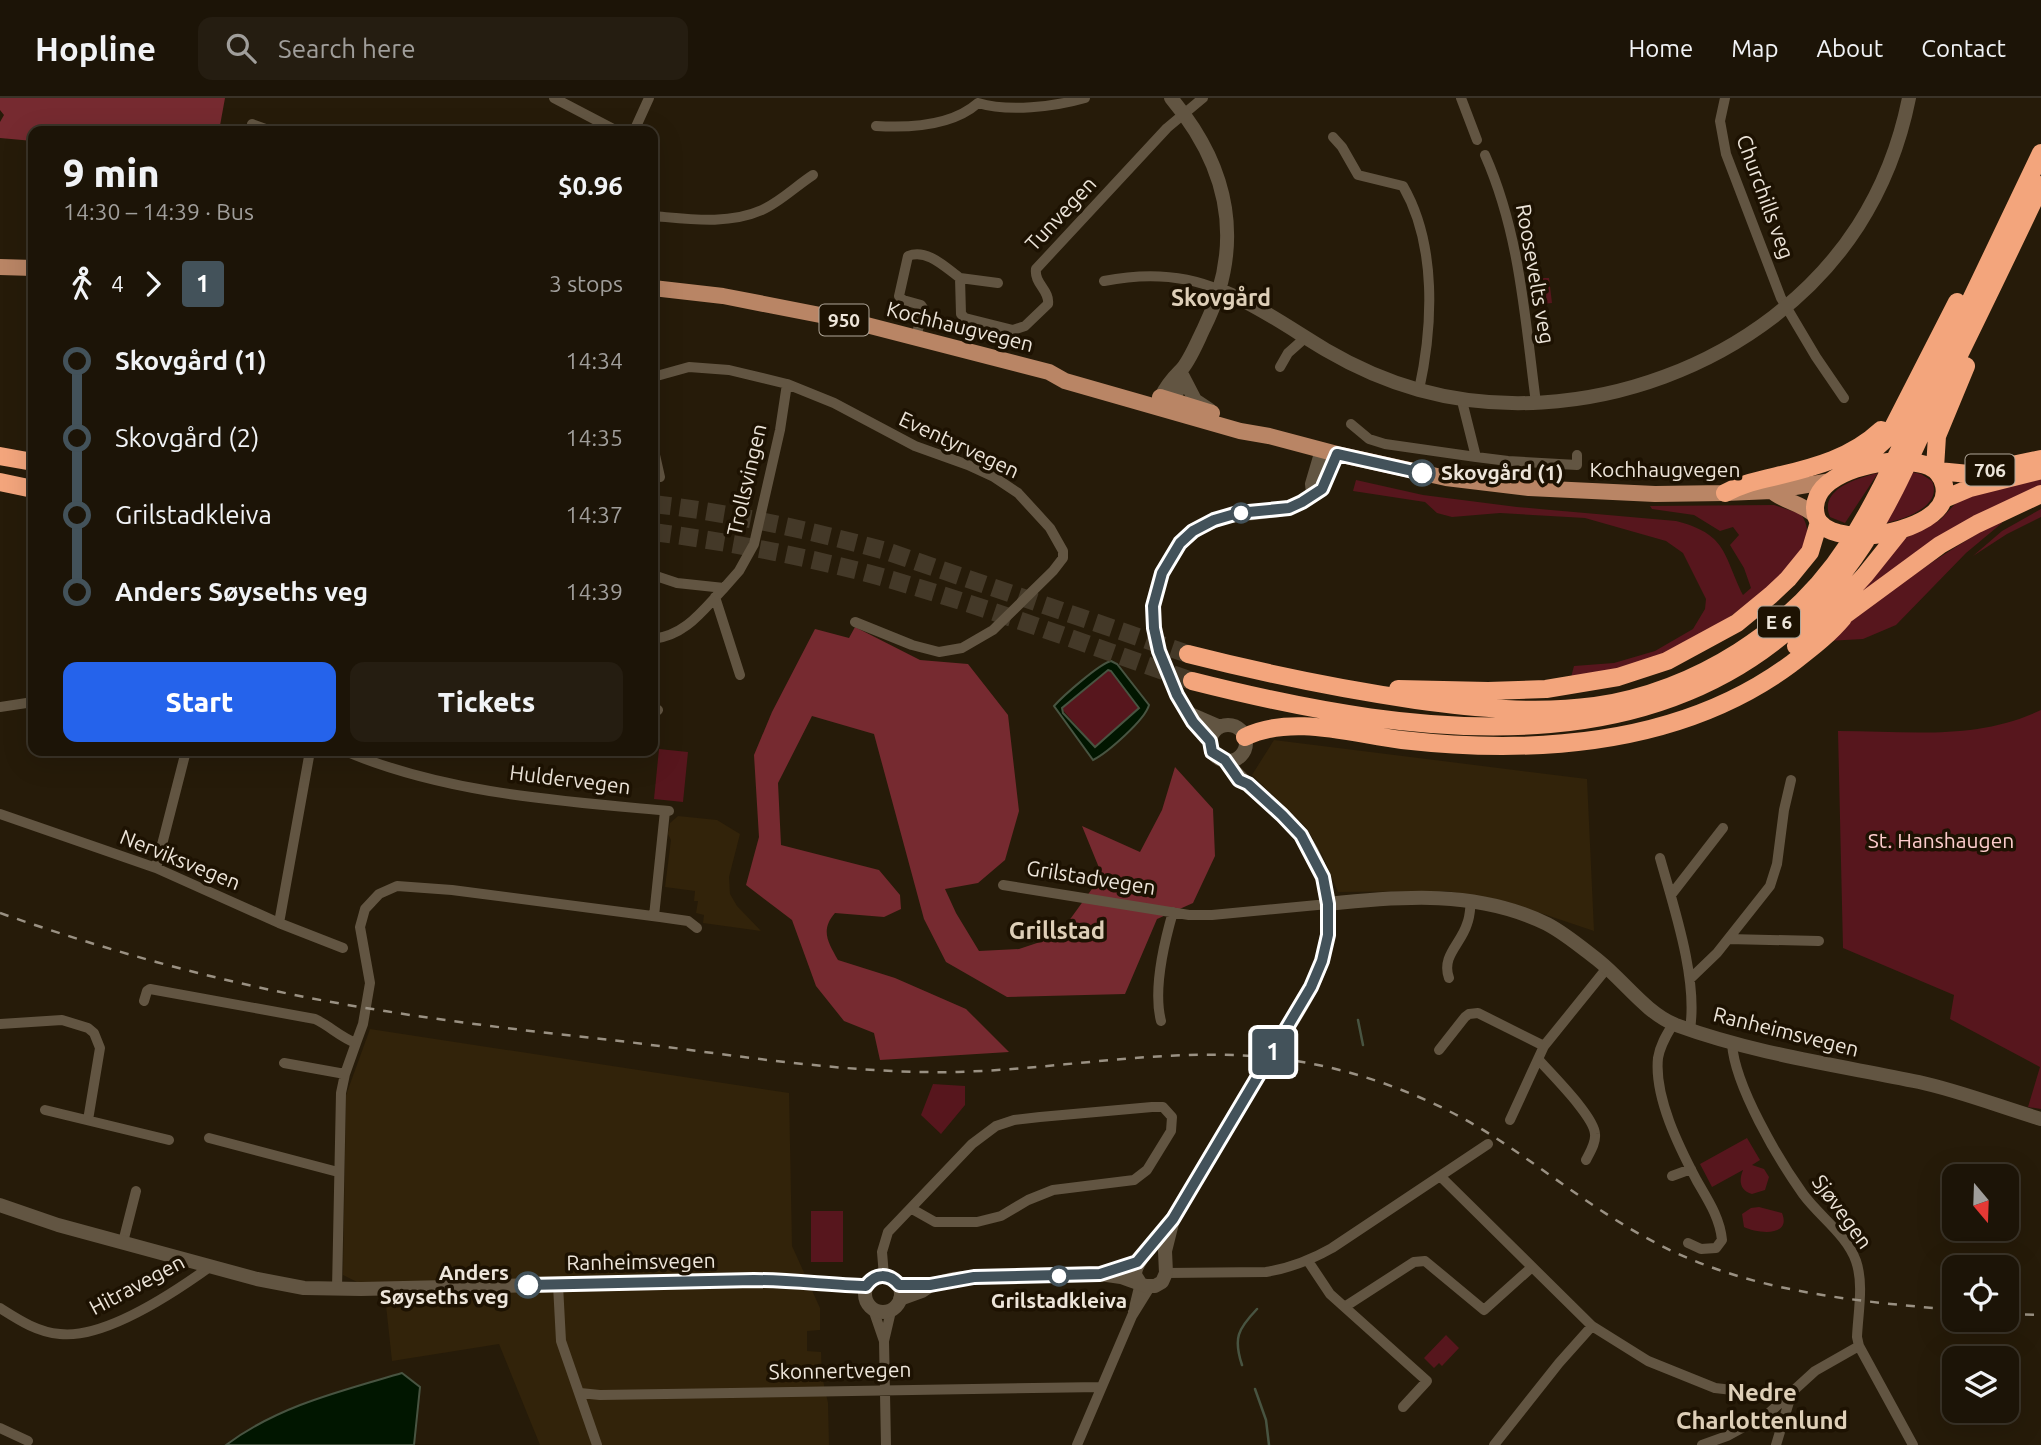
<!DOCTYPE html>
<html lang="en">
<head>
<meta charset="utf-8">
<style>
  :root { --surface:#1c1407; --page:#251d11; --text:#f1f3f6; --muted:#a09e9b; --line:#3a3328; --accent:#2563eb }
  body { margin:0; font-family:Ubuntu,sans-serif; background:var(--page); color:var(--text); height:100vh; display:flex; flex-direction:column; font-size:26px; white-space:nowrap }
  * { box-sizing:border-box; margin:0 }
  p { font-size:23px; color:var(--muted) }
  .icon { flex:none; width:38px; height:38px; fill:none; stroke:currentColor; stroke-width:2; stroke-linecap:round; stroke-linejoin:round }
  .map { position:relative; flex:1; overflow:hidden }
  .side { position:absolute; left:28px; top:28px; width:630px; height:630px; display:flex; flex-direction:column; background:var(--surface); border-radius:14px; box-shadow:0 7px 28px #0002,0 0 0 2px var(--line) }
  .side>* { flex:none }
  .badge { padding:0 14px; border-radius:5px; font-size:24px; line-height:46px }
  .needle { width:46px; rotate:161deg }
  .fabs { position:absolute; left:1942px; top:1066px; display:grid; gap:14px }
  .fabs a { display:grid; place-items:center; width:77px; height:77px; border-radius:14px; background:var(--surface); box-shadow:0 7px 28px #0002,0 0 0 2px var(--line); font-size:35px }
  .map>.badge { position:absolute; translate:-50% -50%; box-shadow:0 0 0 4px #fff }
  .legs { display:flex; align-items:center; gap:10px; height:77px; padding:0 35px; font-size:23px }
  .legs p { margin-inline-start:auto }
  .head { display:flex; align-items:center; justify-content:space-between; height:119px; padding:0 35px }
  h1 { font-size:38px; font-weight:800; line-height:52px }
  .action { display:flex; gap:14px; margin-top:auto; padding:14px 35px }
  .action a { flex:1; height:80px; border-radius:14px; background:var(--accent); color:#fff; font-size:28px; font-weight:800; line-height:80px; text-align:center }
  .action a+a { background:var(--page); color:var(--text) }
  ul { padding:0 35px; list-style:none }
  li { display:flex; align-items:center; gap:24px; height:77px; font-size:26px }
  li i { display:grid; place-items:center; width:10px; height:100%; margin:0 9px; background:currentColor }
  li i::after { content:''; width:18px; height:18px; margin:-9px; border:5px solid; border-radius:50%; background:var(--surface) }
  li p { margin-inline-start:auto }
  li:first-child i { background:linear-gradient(#0000 50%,currentColor 0) }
  li:last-child i { background:linear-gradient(currentColor 50%,#0000 0) }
  header { display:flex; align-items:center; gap:42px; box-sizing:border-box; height:98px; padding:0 35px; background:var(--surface); border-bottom:2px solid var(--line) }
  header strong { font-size:33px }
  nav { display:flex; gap:38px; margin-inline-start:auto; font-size:24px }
  .search { width:490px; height:63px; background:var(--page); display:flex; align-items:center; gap:18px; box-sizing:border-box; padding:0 24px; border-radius:14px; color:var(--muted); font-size:26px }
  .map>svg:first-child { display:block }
  .built { fill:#32230a }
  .green { fill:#57161d }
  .forest { fill:#762a30 }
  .water { fill:#011600; stroke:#485441; stroke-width:2; fill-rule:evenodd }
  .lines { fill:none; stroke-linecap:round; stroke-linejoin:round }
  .stream { stroke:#485441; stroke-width:2.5 }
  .highway-tunnel { stroke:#443928; stroke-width:18; stroke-dasharray:18 9; stroke-linecap:butt }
  .street { stroke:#625542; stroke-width:10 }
  .secondary { stroke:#625542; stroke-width:14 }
  .primary { stroke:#b98565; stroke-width:16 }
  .highway { stroke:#f3a57c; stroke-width:18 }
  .rail { stroke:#9a9183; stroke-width:2.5; stroke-dasharray:9 9; stroke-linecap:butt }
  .line-1-casing { stroke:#fff; stroke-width:16 }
  .line-1 { stroke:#43525a; stroke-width:10 }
  .stop-1-dot { fill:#fff; stroke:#43525a; stroke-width:3.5 }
  .labels { text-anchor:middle; stroke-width:7; stroke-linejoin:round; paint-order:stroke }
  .shield { fill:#1d1202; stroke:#afa699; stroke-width:2 }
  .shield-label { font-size:19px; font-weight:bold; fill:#ede5da }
  .street-label { font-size:21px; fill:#ede5da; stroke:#1d1202 }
  .stop-label { font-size:21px; font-weight:bold; fill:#ede5da; stroke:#1d1202; text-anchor:start }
  .park-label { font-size:21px; fill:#fecdcd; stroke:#1d1202 }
  .neighbourhood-label { font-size:23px; font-weight:bold; fill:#decfb8; stroke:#1d1202 }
  .quarter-label { font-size:24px; font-weight:bold; fill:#decfb8; stroke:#1d1202 }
</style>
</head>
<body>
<header>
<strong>Hopline</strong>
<div class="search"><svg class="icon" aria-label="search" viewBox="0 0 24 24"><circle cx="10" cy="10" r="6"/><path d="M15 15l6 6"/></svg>Search here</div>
<nav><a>Home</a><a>Map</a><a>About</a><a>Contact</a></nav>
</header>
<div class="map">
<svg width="2041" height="1347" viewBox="0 0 2041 1347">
  <rect width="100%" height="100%" fill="#261b09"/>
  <path class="built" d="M1274,642L1587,681L1594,833L1505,803L1447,793L1338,794L1322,756L1306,729L1252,677Z
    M678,718L717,722L740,736L729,779L730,796L737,808L761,833L703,825L704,817L696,815L698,803H694L695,793L665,789L671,742L668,736L670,725Z
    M370,931L789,995L792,1148L820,1210V1232L807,1233V1253L821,1254L822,1278L828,1305L829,1347H540L499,1246L392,1263L385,1198L343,1177L346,997Z"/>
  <path class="green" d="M1527,180H1549L1552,205L1532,207Z
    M1912,374L1921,376L1932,383C1943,408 1905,421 1886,425Z
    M1878,375L1845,425L1830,419C1818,391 1858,380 1878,375Z
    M2041,381V389L1839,515L1900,443L1940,422L1956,405L1971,397Z
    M1356,382L1423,397L1517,409L1676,423C1727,436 1723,456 1743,497L1751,490L1744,470L1730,447L1739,437L1733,429L1720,433L1694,417L1652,411L1650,408L1774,407L1801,416C1806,424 1809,432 1806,441C1796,482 1696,544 1658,559C1629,571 1600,576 1570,583L1574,568L1614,565L1655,553L1693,531L1705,511L1706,501L1683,455L1666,443L1585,420L1500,415L1452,419L1437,415L1425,404L1353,393Z
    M2041,411V419L2007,436L1973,458L2002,433Z
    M2001,422L2002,425L1966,455L1896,527L1863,541L1827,543C1882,497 1939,457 2001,422Z
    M1109,571L1139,610L1095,649L1062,611L1064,606Z
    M2041,612V1011L2028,1009L2040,969L1950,921L1954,897L1843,850L1838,633C1908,633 1976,643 2041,612Z
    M659,651L688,654L683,704L654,701Z
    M933,986L965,988V1007L941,1036L921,1017Z
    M1747,1040L1760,1062L1752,1067L1764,1071L1769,1079L1765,1092L1752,1096C1739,1092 1739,1082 1743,1072L1712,1089L1700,1066Z
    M1759,1109L1782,1115C1792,1140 1756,1135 1744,1129L1742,1116L1751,1110Z
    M811,1113H843V1164H811Z
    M1446,1237L1459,1250L1442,1268L1439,1265L1434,1270L1424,1260Z"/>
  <path class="forest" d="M0,0H225L219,33H33V43L0,40V24L4,17L0,12Z
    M855,529L920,562L968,566L1008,617L1019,713L1005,762L978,785L945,791L956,815L979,853L1019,851L1058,838L1102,777L1082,728L1140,754L1162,712L1175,669L1213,711L1215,758L1193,805L1157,821L1125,896L1007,899L946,864L924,821L874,636L812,618L778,685L781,747L879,772L900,797L901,811L884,819L835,815C820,832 828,844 838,862L895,880L966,911L1009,954L880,962L874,935L844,923L816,888L792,822L746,787L759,739L754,657L772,614L815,531L849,540Z"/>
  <path class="water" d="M1111,563L1117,566L1149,607C1145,622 1107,655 1093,662L1054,608C1063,598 1099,566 1111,563ZM1108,572L1111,573L1139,610L1095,649L1063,615L1062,610Z
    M402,1275L420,1289L414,1347H226C278,1308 341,1293 402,1275Z"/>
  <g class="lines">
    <path class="stream" d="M1358,922L1363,947
      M1242,1267C1233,1240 1238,1231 1257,1211
      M1255,1291L1266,1322L1269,1347"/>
    <path class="highway-tunnel" d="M653,406C732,415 809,432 886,453L1188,556
      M653,434C729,444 804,458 878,478C985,508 1088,547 1192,583"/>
    <path class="street" d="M554,0L617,33
      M1461,0L1477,42
      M1725,0L1720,23L1726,56L1781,200L1816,259L1844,300
      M252,26L271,33
      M876,28C908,30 952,28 978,5C1008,14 1054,9 1085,0
      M634,33L649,0
      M1333,39L1342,49L1358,77L1403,88C1437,147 1433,228 1419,292
      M1485,57C1520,136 1525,221 1536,305
      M653,118C689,121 728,127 762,112C780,104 796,88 813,77
      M960,180L998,185
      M1104,183C1144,175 1183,176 1220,192
      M916,240L923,210L921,207L903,202L899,198L908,158C927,150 946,170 960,180L961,216L965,220L1013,232L1025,228L1048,206C1050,192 1034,186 1036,171L1167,30L1203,0
      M1280,269L1288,255L1306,239
      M653,279L689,269L729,272L787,286L834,305L915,348L968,367L994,379L1018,395L1050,430L1063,453V460L1053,473L993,532L962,550L939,554L912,547L855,524
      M1464,301L1463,307L1476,359L1508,363L1577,367V357
      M1351,326L1369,341L1385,346L1476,359
      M653,348L660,379
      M653,477L677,485L724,490L739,473L754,446L780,332L787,286
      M715,499L740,577
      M653,541C686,537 702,513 724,490
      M0,609L33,604
      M653,611L658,612
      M345,653C446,696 561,703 669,713
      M0,716L156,770L279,825L343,850
      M1660,760C1674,810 1698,881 1690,931
      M156,770L186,653
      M1003,787L1189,817H1212L1328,806
      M1671,797L1723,730
      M654,818L665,713
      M279,825L310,653
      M1728,841L1819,843
      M1449,880C1441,858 1461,846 1467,826C1470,819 1470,811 1471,803
      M1690,881L1717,855L1770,788L1777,766L1784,712L1791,682
      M144,903L147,893L150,891L315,921C330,928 340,939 356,945L345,976
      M1161,923C1153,892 1164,845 1173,814
      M0,926L62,922L88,930L94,935L100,950L88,1022
      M1673,926C1667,936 1660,947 1658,960C1654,999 1679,1049 1697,1083C1708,1102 1720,1120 1722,1142L1716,1150L1701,1151L1688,1145
      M356,945L363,926L370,885L360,829L365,811L379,796L397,788L452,792L660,819L688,823L697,830
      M1732,946C1735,988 1778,1061 1803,1096C1819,1118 1847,1137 1856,1163C1864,1186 1858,1215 1857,1239L1859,1248L1913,1347
      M1439,952L1465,919L1469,916L1478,915L1544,948
      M1538,961C1551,976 1594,1018 1595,1036C1596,1045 1590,1054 1586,1062
      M284,965L345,976L341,995L337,1191
      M45,1012L169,1042
      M1510,1022L1544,948L1607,870
      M209,1040L338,1074
      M1440,1078L1592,1228L1648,1263L1715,1290L1750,1294H1793
      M1672,1078L1691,1071
      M123,1144L136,1093
      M1308,1163L1330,1196L1427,1283L1403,1309
      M1166,1175L1266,1174C1290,1170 1311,1162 1332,1150L1488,1046
      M884,1178L882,1154L888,1134L972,1046L996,1028L1014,1022L1040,1019L1152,1009H1163L1172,1019L1171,1033L1147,1072L1134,1082L1053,1092L1028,1102L1001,1118L977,1124H935L912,1111
      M558,1187L561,1243L597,1347
      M1346,1208L1414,1164L1425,1163L1484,1212L1532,1169
      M0,1210C19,1222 37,1234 60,1236C105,1241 175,1194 211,1168
      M873,1211L884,1243L886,1347
      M1133,1214L1140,1185
      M884,1243L891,1213
      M580,1295L600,1297L1101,1289
      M0,1330L28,1343
      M1077,1347L1132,1218L1150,1189
      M1494,1347L1559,1265L1592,1228
      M1702,1347L1727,1338L1769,1315L1815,1273L1859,1248
      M1776,1347L1792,1294"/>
    <path class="secondary" d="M1171,0C1230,70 1245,147 1204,230C1198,242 1189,265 1180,273C1172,281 1166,288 1161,299L1164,311L1174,303L1182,279
      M1220,192C1259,208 1291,231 1326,252C1355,269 1387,283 1419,292C1578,336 1768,267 1858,128C1883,89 1900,45 1909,0
      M1181,275L1195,302L1210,312
      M1313,395L1312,386L1322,352
      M1190,616L1220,629
      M1210 645a18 18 0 1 1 36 0a18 18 0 1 1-36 0Z
      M1210,643L1193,624L1177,597L1159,553L1154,530L1153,508L1162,475L1180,445L1202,428L1227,418L1280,412L1302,404L1322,391L1337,356
      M1328,806C1401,798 1478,792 1547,826C1566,836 1582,850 1599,863C1624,883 1646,915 1676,927C1755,956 1837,967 1919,984C1960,993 2001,1009 2041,1021
      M0,1107L58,1127L257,1181L304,1190L361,1191L754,1182C792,1182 829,1187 866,1188
      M865 1196a18 18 0 1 1 36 0a18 18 0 1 1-36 0Z
      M1140,1185L1135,1177C1134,1161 1169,1129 1178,1112C1209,1060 1240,1009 1271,957C1289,927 1312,896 1322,863C1333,827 1329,787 1312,754C1291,716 1250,696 1225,662
      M900,1201L922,1193L931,1187L953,1181L974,1179L1100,1176L1121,1179L1146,1188H1155L1162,1184L1166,1175L1165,1153L1172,1125"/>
    <path class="primary" d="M0,169L33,170
      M653,190L723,198L851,223L1049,274L1065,283L1240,333L1269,338L1337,356L1446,380L1529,390L1655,396L1725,395L1772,393L1831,383
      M1160,299L1212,315
      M1772,393C1784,404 1800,404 1816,418"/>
    <path class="highway" d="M0,358L33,364
      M1902,363C1920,365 1939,366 1944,387C1953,426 1875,442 1848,437C1837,435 1826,433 1819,424C1816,420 1815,415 1815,409C1817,375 1875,363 1902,363Z
      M1858,366L1888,339L1957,204
      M1935,370L1937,338L1966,268
      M1938,373L1969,376L2041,361
      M0,384L33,391
      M1725,395C1744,385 1757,383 1777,378C1816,369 1852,359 1881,332
      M1944,401L1970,390L2038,373
      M1834,525L1940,447L1977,426L2041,396
      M1796,548L1809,538L1865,477L1901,432
      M1188,556C1263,575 1339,591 1416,602C1475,610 1536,616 1595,608C1696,593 1793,532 1848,447C1879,400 1901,347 1926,297C1964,216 2002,136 2041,55
      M1192,583C1421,641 1697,681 1854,460C1887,414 1910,360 1934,308C1970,235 2006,161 2041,87
      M1398,591L1488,593L1546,591L1618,579L1667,563L1737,525L1771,497L1788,481L1810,454L1819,424
      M1245,639C1292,616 1353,636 1402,642C1535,657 1680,648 1791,566C1809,552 1828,538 1843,520"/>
    <path class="rail" d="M0,815C125,859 254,893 385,913C465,926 547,935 628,944C725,956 823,972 922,974C1051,977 1179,941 1308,965C1377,978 1446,1006 1505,1046C1556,1080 1603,1118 1658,1146C1750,1194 1854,1203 1955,1212
      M2007,1216L2041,1217"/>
  </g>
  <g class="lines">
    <g class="line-1-casing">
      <path id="line-1" d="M528,1187L754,1182C792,1182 829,1187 866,1188C875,1175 889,1175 899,1187H930L974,1179L1100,1176L1137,1164L1173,1121L1311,889L1322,863L1328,837V806L1323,779L1301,737L1282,717L1248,686L1239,682L1225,662L1212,654L1210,643L1193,624L1177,597L1159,553L1154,530L1153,508L1162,475L1180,445L1193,433L1214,422L1238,415L1289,410L1302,404L1322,391L1337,356L1422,375"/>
    </g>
    <use href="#line-1" class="line-1"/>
  </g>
  <g class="stop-1-dot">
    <circle cx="1422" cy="375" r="12"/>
    <circle cx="1241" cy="415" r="9"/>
    <circle cx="1059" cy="1178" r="9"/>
    <circle cx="528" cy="1187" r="12"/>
  </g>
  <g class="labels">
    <g class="shield">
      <rect x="819.5" y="206.5" width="49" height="31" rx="5"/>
      <rect x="1965.5" y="356.5" width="49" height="31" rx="5"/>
      <rect x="1758" y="508.5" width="42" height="31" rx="5"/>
    </g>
    <g class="shield-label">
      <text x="844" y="229">950</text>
      <text x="1990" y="379">706</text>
      <text x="1779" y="531">E 6</text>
    </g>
    <g class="street-label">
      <text transform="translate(1765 99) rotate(70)" y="7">Churchills veg</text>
      <text transform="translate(1061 116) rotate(-47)" y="7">Tunvegen</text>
      <text transform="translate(1535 176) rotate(80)" y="7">Roosevelts veg</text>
      <text transform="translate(960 229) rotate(14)" y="7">Kochhaugvegen</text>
      <text transform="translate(959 347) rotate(25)" y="7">Eventyrvegen</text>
      <text x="1665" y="379">Kochhaugvegen</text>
      <text transform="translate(747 382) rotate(-77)" y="7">Trollsvingen</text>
      <text transform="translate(570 682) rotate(7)" y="7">Huldervegen</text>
      <text transform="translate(180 762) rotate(22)" y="7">Nerviksvegen</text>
      <text transform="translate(1091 780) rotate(9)" y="7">Grilstadvegen</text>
      <text transform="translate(1786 934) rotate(14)" y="7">Ranheimsvegen</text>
      <text transform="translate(1842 1114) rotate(54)" y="7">Sjøvegen</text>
      <text transform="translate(641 1164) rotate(-1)" y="7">Ranheimsvegen</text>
      <text transform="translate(137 1187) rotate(-28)" y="7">Hitravegen</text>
      <text transform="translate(840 1273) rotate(-1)" y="7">Skonnertvegen</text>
    </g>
    <g class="stop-label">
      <text x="1441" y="382">Skovgård (1)</text>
      <text x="509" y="1182" text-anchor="end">Anders<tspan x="509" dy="24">Søyseths veg</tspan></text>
      <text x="1059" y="1210" text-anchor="middle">Grilstadkleiva</text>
    </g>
    <g class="park-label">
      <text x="1941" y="750">St. Hanshaugen</text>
    </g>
    <g class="neighbourhood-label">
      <text x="1221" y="208">Skovgård</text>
    </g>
    <g class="quarter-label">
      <text x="1057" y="841">Grillstad</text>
      <text x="1762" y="1303">Nedre<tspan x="1762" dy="28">Charlottenlund</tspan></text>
    </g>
  </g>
</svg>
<div class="fabs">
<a><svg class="needle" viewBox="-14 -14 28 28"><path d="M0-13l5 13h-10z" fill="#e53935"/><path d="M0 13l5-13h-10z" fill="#a09e9b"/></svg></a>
<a><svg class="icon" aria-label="locate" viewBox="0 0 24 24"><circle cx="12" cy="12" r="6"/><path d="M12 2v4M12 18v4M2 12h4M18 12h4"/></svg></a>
<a><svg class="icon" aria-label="layers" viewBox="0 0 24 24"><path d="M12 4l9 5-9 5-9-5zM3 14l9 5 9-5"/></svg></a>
</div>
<b class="badge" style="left:1273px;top:954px;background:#43525a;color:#fff">1</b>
<section class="side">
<div class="head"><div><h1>9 min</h1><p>14:30 – 14:39 · Bus</p></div><b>$0.96</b></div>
<div class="legs"><svg class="icon" aria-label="walk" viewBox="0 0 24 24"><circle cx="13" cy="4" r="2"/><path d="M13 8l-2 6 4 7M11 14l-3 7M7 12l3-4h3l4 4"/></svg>4<svg class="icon" aria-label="forward" viewBox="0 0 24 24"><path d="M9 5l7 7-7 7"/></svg><b class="badge" style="background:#43525a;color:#fff">1</b><p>3 stops</p></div>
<ul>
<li><i style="color:#43525a"></i><b>Skovgård (1)</b><p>14:34</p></li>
<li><i style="color:#43525a"></i><span>Skovgård (2)</span><p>14:35</p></li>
<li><i style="color:#43525a"></i><span>Grilstadkleiva</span><p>14:37</p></li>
<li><i style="color:#43525a"></i><b>Anders Søyseths veg</b><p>14:39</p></li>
</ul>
<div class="action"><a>Start</a><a>Tickets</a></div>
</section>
</div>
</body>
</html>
